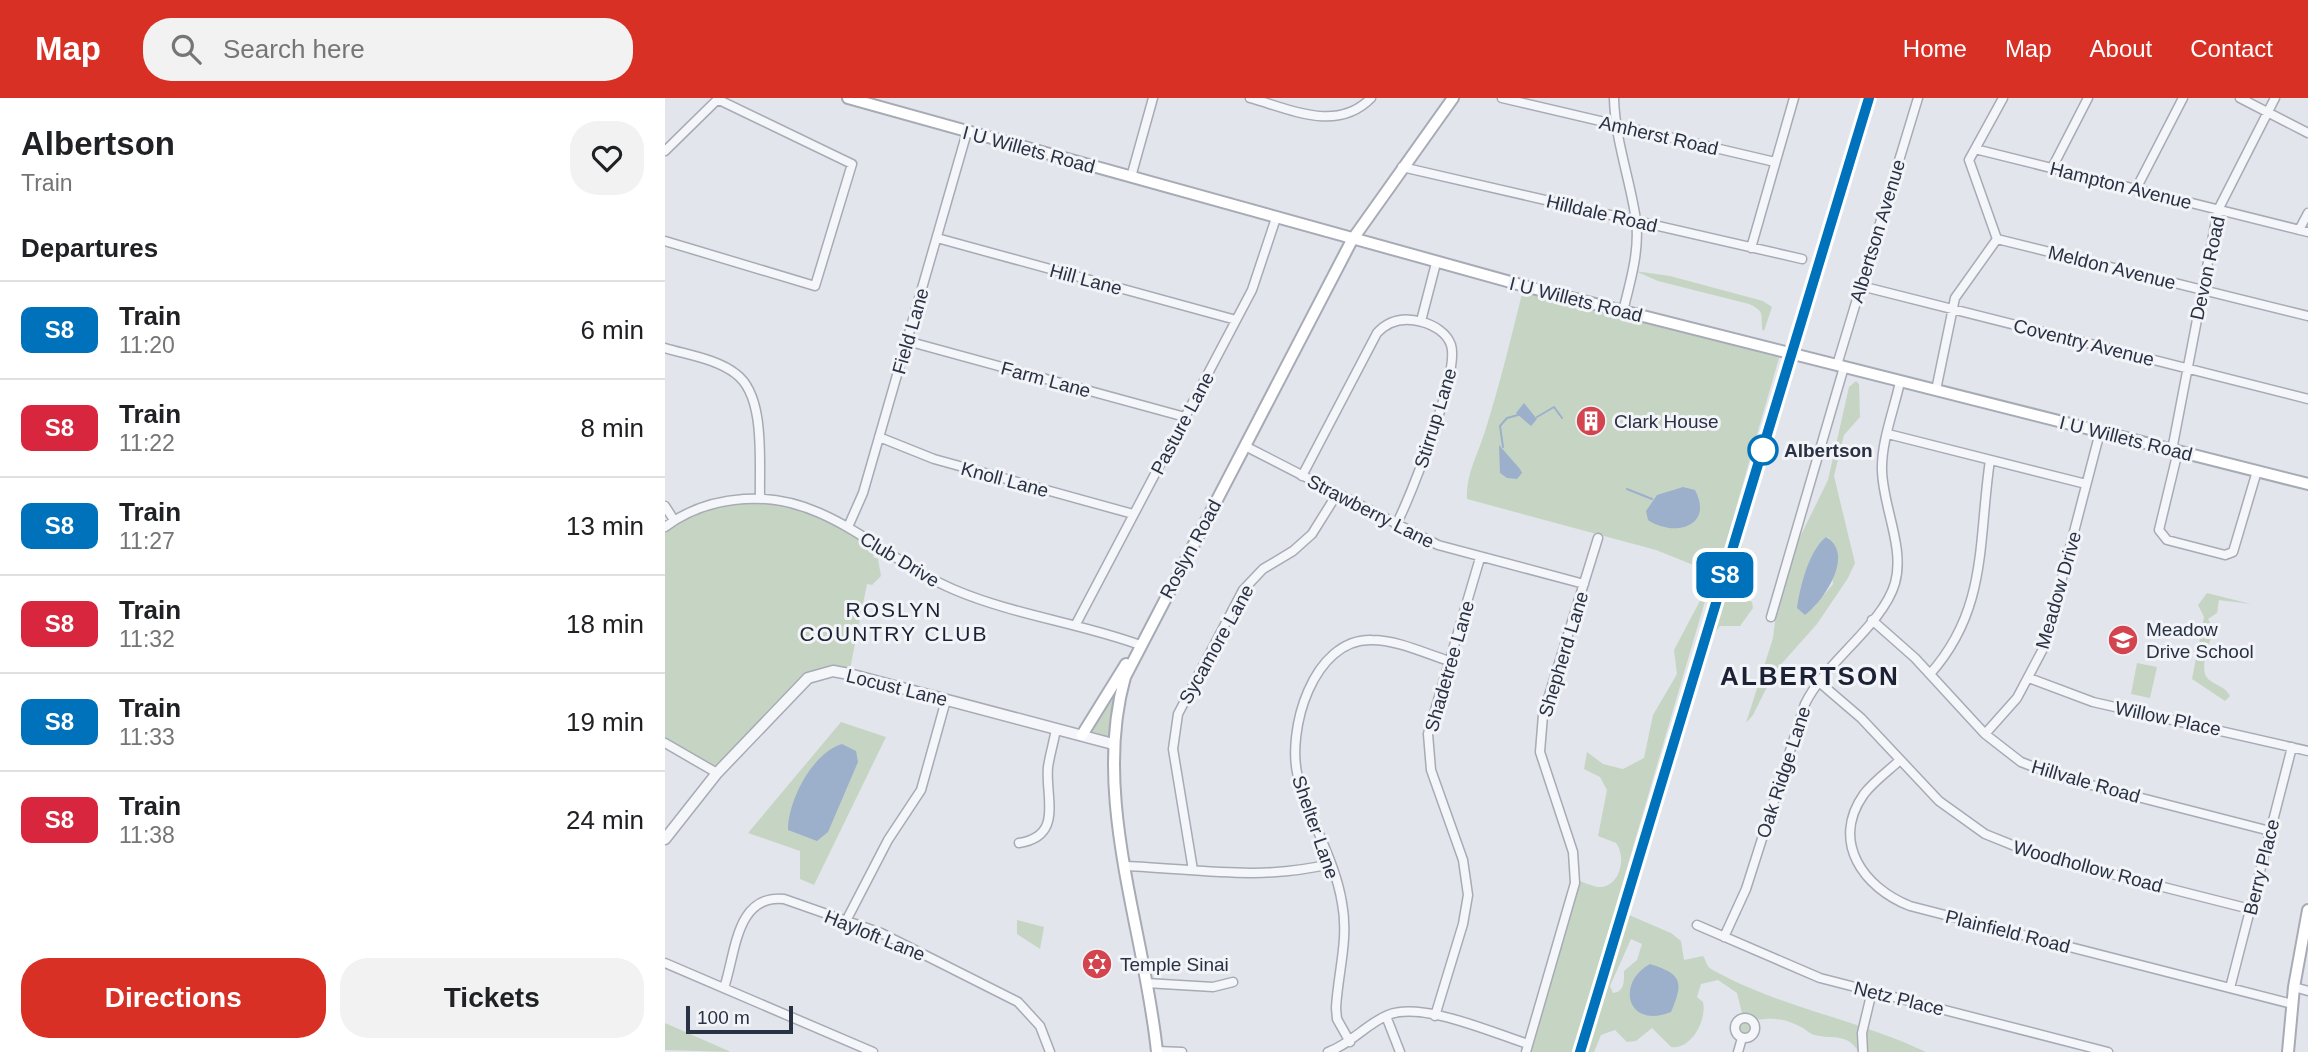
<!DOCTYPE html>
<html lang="en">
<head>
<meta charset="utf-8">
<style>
  :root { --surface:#fff; --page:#f2f2f2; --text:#202124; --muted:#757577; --line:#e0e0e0; --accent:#d93025 }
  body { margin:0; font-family:Arial,sans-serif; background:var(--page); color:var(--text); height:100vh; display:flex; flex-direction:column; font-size:26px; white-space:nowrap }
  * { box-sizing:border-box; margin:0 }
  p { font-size:23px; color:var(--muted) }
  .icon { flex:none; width:38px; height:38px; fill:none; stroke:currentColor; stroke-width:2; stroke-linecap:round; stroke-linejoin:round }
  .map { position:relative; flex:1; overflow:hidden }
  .details { display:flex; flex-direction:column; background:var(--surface); width:665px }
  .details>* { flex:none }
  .badge { padding:0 14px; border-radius:10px; font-size:24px; line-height:46px }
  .scale { position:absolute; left:21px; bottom:18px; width:107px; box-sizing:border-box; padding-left:7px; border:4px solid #293144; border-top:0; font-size:19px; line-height:24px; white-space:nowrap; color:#293144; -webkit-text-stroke:5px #f2f4f8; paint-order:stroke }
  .map>.badge { position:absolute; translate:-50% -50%; box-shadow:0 0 0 4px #fff }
  h2 { padding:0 21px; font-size:26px; line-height:63px }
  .round { display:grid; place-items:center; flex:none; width:74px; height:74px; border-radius:28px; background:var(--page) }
  .head { display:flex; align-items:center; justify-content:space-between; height:119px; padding:0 21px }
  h1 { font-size:33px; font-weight:700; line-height:52px }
  .primary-button { display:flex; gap:14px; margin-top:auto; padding:14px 21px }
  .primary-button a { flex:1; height:80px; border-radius:28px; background:var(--accent); color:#fff; font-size:28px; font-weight:700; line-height:80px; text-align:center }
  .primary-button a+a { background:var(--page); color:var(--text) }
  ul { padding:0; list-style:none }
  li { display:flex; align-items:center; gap:21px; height:98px; padding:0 21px; border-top:2px solid var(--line) }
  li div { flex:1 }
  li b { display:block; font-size:26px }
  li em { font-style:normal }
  li .badge { min-width:77px; font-weight:700; text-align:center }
  header { display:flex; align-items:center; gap:42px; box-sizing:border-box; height:98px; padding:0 35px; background:var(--accent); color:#fff }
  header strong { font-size:33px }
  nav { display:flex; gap:38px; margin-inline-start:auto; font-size:24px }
  .search { width:490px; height:63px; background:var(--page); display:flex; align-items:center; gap:18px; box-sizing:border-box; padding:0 24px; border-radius:28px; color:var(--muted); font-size:26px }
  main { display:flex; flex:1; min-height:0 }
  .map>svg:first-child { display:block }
  .green { fill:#c6d5c3; fill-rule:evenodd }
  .water { fill:#9cb0cc }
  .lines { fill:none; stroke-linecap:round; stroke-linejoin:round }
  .stream { stroke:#9cb0cc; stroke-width:2 }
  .minor-casing { stroke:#a7abb6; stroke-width:11 }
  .tertiary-casing { stroke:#a7abb6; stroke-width:13 }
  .secondary-casing { stroke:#a7abb6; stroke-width:14 }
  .minor { stroke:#f5f6f9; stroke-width:8 }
  .tertiary { stroke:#f5f6f9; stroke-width:10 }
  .secondary { stroke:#fff; stroke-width:10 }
  .rail-casing { stroke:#7b8395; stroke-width:4.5 }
  .rail { stroke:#f2f4f8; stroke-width:2; stroke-dasharray:5; stroke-linecap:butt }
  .line-casing { stroke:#fff; stroke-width:16 }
  .line { stroke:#0072bc; stroke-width:10 }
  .stop-dot { fill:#fff; stroke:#0072bc; stroke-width:3.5 }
  .labels { text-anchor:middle; stroke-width:6; stroke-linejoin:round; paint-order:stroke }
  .street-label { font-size:19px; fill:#293144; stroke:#f2f4f8 }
  .poi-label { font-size:19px; fill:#293144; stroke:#f2f4f8; text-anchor:start }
  .stop-label { font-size:19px; font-weight:bold; fill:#293144; stroke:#f2f4f8; text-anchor:start }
  .neighbourhood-label { font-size:21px; letter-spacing:2px; fill:#1c2235; stroke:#f2f4f8 }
  .district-label { font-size:26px; font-weight:bold; letter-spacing:2px; fill:#1c2235; stroke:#f2f4f8 }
</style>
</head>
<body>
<header>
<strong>Map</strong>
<div class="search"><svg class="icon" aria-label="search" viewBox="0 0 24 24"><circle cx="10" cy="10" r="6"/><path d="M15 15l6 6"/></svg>Search here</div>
<nav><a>Home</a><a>Map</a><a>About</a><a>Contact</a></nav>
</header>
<main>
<section class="details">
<div class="head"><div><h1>Albertson</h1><p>Train</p></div><a class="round"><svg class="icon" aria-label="heart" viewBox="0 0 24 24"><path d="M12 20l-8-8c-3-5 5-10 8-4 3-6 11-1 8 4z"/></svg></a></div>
<h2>Departures</h2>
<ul>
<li><span class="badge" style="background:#0072bc;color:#fff">S8</span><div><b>Train</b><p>11:20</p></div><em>6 min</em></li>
<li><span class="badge" style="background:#d7263d;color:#fff">S8</span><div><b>Train</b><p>11:22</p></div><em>8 min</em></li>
<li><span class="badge" style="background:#0072bc;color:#fff">S8</span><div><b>Train</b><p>11:27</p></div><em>13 min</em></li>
<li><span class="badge" style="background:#d7263d;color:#fff">S8</span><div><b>Train</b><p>11:32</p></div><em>18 min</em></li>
<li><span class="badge" style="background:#0072bc;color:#fff">S8</span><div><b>Train</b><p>11:33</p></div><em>19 min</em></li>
<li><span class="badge" style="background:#d7263d;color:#fff">S8</span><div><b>Train</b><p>11:38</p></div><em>24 min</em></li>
</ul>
<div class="primary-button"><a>Directions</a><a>Tickets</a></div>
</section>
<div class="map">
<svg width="1643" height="954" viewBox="0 0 1643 954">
  <rect width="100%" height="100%" fill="#e2e5eb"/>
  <path class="green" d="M970,173L1005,178L1098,203L1107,209L1099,233L1097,231C1096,217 1100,213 1084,206L993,183Z
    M859,188L1116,253L1054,469H1050L908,954H861L911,782C918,784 927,788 933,789C955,790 962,759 951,745L933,738L942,692L935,679L919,671L922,654L938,666L958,671L979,660L988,617L1012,576L1009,552L1037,499L1036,470L991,452L802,401C801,375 813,357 821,330C836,283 847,235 859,188Z
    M1191,283L1194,286L1195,319L1179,337L1169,378L1190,465L1183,480L1152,526L1110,573L1088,617L1081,625L1108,540L1113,499L1133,443L1163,382L1184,289ZM1161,439L1164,440L1168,486L1148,510L1136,490L1151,450Z
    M59,402L128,403L210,446L208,459L213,461L216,478L207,487L202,486L184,576L154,575L52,675L0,644V429Z
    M1078,442L1075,464L1064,493L1087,504L1088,510L1075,528H1055L1048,537Z
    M1542,495L1586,506L1554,502L1552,515L1543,521L1549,532C1545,543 1533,571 1543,581C1551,588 1560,588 1565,598L1560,603L1527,581L1539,519L1533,507Z
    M1472,565L1492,569L1485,600L1466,596Z
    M460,580L448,646L417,637L443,593Z
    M176,624L221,639L149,787L135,781V753L83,735Z
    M964,817L1006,835L1016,843L1019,862L1038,858C1041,862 1041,868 1046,871C1113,909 1192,921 1261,954H1194C1181,934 1169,942 1150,937C1144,936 1141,931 1136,929C1115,919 1109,920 1088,922L1091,930L1086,938H1074L1070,929L1078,919L1072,895L1053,882L1036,886L1032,899L1038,904C1042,921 1027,952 1006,949L987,930L971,943L962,944L950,932L936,937L929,954H918L958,820ZM966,841L977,846L972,862L959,873C959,882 960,894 948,895L945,888Z
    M352,822L379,829L375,851L352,836Z
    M0,925L66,954L0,952Z"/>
  <path class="water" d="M859,305L872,321L866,328L851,315Z
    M834,347L855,371L857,375L852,381L842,380L835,375Z
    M1018,389L1030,392C1049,428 1010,440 983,422L981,413L992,397Z
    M1161,439C1191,456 1158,504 1140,517L1132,510C1135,489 1144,452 1161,439Z
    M177,646L191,653L193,664L163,734L152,743L123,732C123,703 147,655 177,646Z
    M985,866C1017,876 1019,884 1006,914C961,932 951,884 985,866Z"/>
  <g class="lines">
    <path class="stream" d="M872,319L889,309L897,320
      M838,349L835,328L842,320L853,317
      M962,391L987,401"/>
    <g class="minor-casing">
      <path id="minor" d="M585,0C625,11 672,35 706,0
        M837,0L1110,64
        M949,0C950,42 965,81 971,122C975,152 965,185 958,213
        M1575,0L1643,35
        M1310,51L1643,134
        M0,53L54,0
        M737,69L1137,161
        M1387,70L1423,0
        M466,79L488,0
        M1471,91L1518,0
        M1634,132L1643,115
        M272,140L571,222
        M1332,141L1643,218
        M1332,141L1304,62L1338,0
        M0,143L150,188L187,66L52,1
        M1086,150L1129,0
        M1196,188L1643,301
        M756,223L771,165
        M242,243L520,319
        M0,250C23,257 52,261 71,276C101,298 94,365 95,399
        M1172,267L1253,0
        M1271,292L1290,200L1332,141
        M1223,336L1421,386
        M214,339L269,361L468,416
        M580,348L773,447L919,486
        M1507,352L1553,112L1610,0
        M1513,353L1494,432L1502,442L1560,457L1568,454L1592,373
        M637,378L712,235C724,222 740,219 757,224C769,227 782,235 786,247C795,274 746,398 731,427
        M0,408L9,422
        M0,429C24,411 49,403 79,401C164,395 217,462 290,492C349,517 415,525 475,547
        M183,429L198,395L302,34
        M1106,519L1179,269
        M1207,522L1250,560L1320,636L1356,664L1395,679L1605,733
        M411,526L587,192L611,120
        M1265,576C1323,511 1313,443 1325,362
        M1364,580L1428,604L1643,653
        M1154,584L1196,620L1274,703L1320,736L1372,757L1585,811
        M1320,636L1352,600L1379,549L1435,334
        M0,645L52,675
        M1234,663C1223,673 1208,684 1199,696C1165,744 1199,790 1245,808L1627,906
        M354,745C399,738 380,699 383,669C385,656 389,643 391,631
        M461,768C533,771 594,783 665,766
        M528,772L508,651L513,616L578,492L598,471L628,453L647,436L672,396
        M181,823L223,742L256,692L281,602
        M1032,827L1155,880L1443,954
        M1059,839L1081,791L1140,606C1160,564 1218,527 1230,485C1240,450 1218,409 1217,373C1216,344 1229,312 1235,284
        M0,865L208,954
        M481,885L548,889L568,884
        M1629,889L1643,893
        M59,890C71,854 71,796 119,801L216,835L353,904L375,928L385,954
        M1565,890L1627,649
        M721,918L735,954
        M770,918L798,826L803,797L798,762L766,672L763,636L815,460
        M1070 930a10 10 0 1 1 20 0a10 10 0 1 1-20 0Z
        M685,944L672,921L671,910C673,874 684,841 677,805C670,761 644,722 633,679C621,633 648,540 707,542C732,542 759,555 784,563
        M492,953L517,954
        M663,954C686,946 701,926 723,917C757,903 828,935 863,946
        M861,954L910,785L908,754L875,654L878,617L933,440
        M1073,954L1077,940
        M1198,954L1197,935L1207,893"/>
    </g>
    <g class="tertiary-casing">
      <path id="tertiary" d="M0,741L52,675L143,580L168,573L184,576L448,646"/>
    </g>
    <g class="secondary-casing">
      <path id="secondary" d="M183,0L867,190L1643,386
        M417,637L461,566
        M492,954C480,833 426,699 460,579L687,142L788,0
        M1623,954L1629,889L1643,812"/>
    </g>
    <use href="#minor" class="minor"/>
    <use href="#tertiary" class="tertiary"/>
    <use href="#secondary" class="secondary"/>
    <g class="rail-casing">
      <path id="rail" d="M911,954L1200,0"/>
    </g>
    <use href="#rail" class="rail"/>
  </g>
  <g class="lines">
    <g class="line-casing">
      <path id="line" d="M915,954L1204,0"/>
    </g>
    <use href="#line" class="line"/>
  </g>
  <defs>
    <g id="building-disc" transform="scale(1.575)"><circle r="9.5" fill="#d3444f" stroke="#f2f4f8"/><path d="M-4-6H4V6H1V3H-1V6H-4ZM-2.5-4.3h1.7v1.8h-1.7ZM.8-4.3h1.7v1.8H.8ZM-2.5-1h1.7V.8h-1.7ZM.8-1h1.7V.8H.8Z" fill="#fff"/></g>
    <g id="school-disc" transform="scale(1.575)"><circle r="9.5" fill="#d3444f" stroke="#f2f4f8"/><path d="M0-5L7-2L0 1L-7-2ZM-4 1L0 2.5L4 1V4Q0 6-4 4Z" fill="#fff"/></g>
    <g id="synagogue-disc" transform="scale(1.575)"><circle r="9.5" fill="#d3444f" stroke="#f2f4f8"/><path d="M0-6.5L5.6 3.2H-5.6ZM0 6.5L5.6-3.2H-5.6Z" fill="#fff"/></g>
  </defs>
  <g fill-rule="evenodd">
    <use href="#building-disc" x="926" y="323"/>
    <use href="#school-disc" x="1458" y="542"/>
    <use href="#synagogue-disc" x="432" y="866"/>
  </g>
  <circle class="stop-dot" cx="1098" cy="352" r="14"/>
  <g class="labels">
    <g class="street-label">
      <text transform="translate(994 37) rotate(13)" y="7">Amherst Road</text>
      <text transform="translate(364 51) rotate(15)" y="7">I U Willets Road</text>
      <text transform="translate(1456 87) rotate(14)" y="7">Hampton Avenue</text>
      <text transform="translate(937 115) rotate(13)" y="7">Hilldale Road</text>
      <text transform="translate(1212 133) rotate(-73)" y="7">Albertson Avenue</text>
      <text transform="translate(1447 169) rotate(14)" y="7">Meldon Avenue</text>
      <text transform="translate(1542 170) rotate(-78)" y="7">Devon Road</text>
      <text transform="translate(421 181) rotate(15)" y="7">Hill Lane</text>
      <text transform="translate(911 201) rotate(14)" y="7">I U Willets Road</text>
      <text transform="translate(245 233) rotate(-74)" y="7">Field Lane</text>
      <text transform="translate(1419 244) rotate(14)" y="7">Coventry Avenue</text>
      <text transform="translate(381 281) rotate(15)" y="7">Farm Lane</text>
      <text transform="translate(770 320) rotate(-73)" y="7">Stirrup Lane</text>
      <text transform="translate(517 325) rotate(-62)" y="7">Pasture Lane</text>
      <text transform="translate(1461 340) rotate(14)" y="7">I U Willets Road</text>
      <text transform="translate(340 381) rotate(15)" y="7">Knoll Lane</text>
      <text transform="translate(706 413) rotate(27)" y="7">Strawberry Lane</text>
      <text transform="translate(525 451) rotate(-62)" y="7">Roslyn Road</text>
      <text transform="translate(235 461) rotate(31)" y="7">Club Drive</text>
      <text transform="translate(1393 492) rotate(-74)" y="7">Meadow Drive</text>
      <text transform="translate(551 546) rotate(-61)" y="7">Sycamore Lane</text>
      <text transform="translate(898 556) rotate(-73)" y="7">Shepherd Lane</text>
      <text transform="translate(784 568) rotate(-74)" y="7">Shadetree Lane</text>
      <text transform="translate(232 589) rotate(14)" y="7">Locust Lane</text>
      <text transform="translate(1503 620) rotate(12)" y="7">Willow Place</text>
      <text transform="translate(1118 674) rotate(-72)" y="7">Oak Ridge Lane</text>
      <text transform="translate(1421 683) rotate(16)" y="7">Hillvale Road</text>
      <text transform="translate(651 729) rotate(71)" y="7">Shelter Lane</text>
      <text transform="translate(1423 768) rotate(15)" y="7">Woodhollow Road</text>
      <text transform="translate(1596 769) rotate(-76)" y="7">Berry Place</text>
      <text transform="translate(1343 833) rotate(14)" y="7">Plainfield Road</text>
      <text transform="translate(210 837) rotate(22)" y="7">Hayloft Lane</text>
      <text transform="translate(1234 900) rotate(14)" y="7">Netz Place</text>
    </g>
    <g class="poi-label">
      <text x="949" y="330">Clark House</text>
      <text x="1481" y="538">Meadow<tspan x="1481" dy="22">Drive School</tspan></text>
      <text x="455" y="873">Temple Sinai</text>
    </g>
    <g class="stop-label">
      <text x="1119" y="359">Albertson</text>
    </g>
    <g class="neighbourhood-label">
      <text x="229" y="519">ROSLYN<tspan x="229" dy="24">COUNTRY CLUB</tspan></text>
    </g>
    <g class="district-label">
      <text x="1145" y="587">ALBERTSON</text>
    </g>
  </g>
</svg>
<div class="scale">100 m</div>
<b class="badge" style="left:1060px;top:477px;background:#0072bc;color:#fff">S8</b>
</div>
</main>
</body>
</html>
